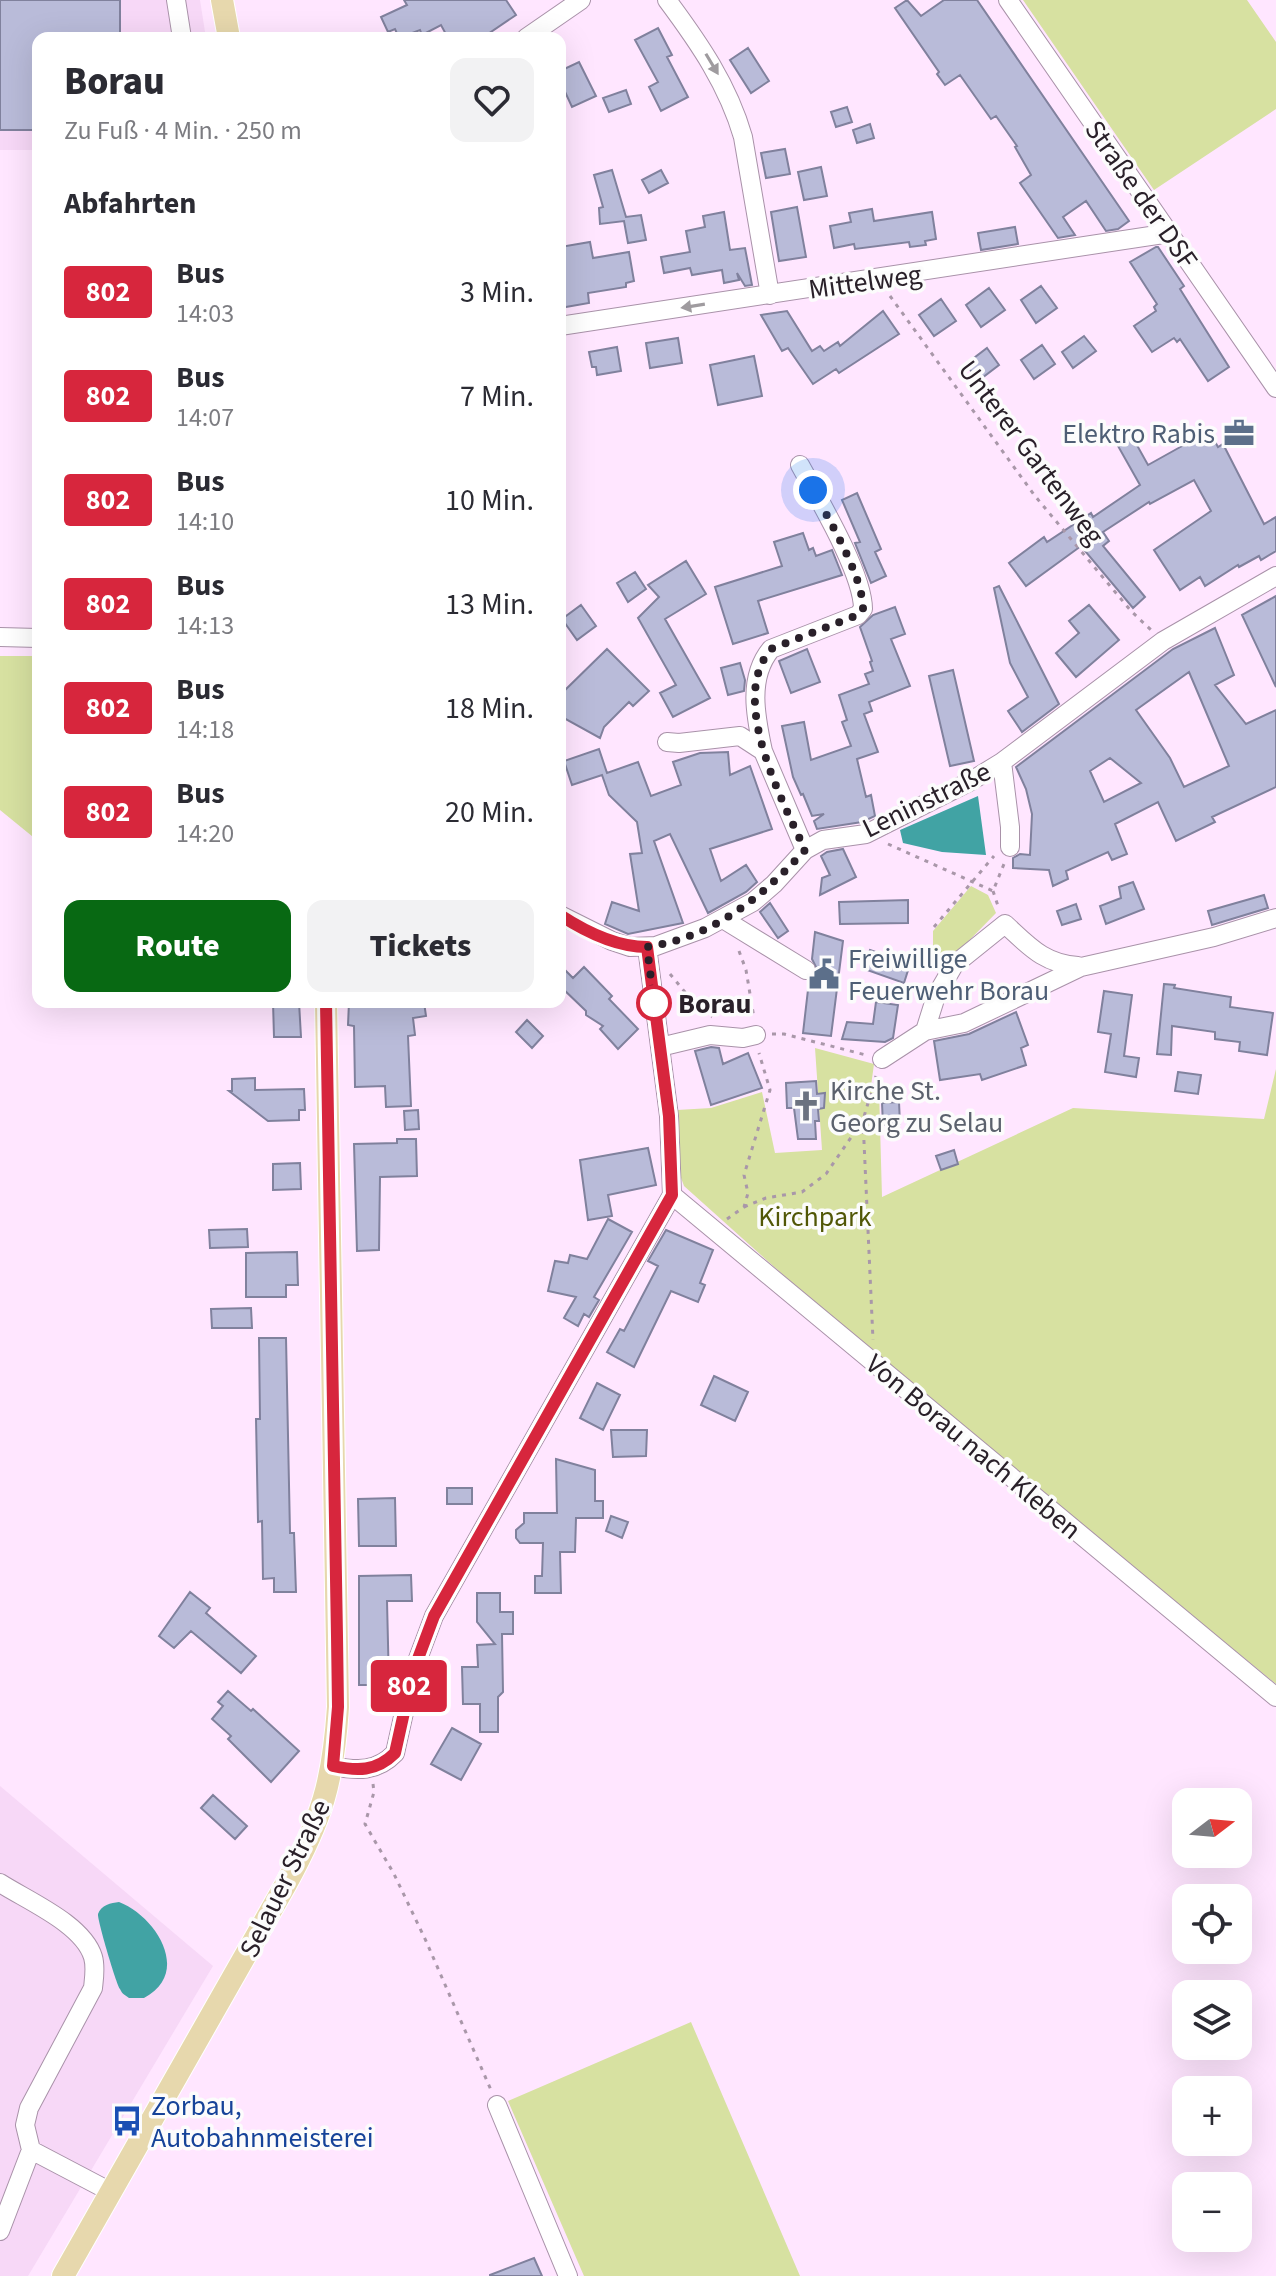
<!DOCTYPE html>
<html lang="de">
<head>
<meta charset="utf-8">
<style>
  :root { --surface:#fff; --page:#f2f2f3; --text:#2b2b33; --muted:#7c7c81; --accent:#086913 }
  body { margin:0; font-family:"Source Sans 3",sans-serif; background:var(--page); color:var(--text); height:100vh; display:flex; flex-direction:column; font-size:30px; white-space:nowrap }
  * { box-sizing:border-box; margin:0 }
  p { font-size:26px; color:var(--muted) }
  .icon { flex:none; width:44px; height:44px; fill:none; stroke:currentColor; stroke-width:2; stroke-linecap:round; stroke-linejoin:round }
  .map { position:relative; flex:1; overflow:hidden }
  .side { position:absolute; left:32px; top:32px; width:534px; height:976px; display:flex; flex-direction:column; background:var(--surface); border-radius:16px; box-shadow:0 8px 32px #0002 }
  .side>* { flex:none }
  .badge { padding:0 16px; border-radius:6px; font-size:28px; line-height:52px }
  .needle { width:52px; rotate:74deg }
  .controls { position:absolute; left:1172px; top:1788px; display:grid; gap:16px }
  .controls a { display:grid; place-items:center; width:80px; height:80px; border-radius:16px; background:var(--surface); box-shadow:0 8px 32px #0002; font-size:40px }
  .you { position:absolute; width:40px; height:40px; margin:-20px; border:6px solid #fff; border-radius:50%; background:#1a73e8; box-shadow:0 0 0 12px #1a73e833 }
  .map>.badge { position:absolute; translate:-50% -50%; box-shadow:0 0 0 4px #fff }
  h2 { padding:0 32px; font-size:30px; line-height:72px }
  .round { display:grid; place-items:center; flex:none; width:84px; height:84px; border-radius:16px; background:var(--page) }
  .overview { display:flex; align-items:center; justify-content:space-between; height:136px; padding:0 32px }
  h1 { font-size:38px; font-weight:800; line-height:60px }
  .cta { display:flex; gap:16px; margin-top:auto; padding:16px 32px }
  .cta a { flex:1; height:92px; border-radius:16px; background:var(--accent); color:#fff; font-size:32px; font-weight:800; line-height:92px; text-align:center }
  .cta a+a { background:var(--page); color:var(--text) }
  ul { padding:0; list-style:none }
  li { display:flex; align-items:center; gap:24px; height:104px; padding:0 32px }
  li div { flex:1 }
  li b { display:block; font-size:30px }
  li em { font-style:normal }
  li .badge { min-width:88px; font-weight:700; text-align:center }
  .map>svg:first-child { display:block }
  .built { fill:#f7d8f7 }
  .green { fill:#d7e1a1 }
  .water { fill:#41a3a4 }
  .building { fill:#b9bbd9; stroke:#80819d; stroke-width:2; fill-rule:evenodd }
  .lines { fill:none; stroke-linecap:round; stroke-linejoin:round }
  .minor-casing { stroke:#a992a9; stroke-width:20 }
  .major-casing { stroke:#fff; stroke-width:24 }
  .path { stroke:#a997a9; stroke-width:3; stroke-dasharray:4 6; stroke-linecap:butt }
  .minor { stroke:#fff; stroke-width:18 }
  .major { stroke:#e7d8ad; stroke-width:22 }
  .oneway { fill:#9f9b9f }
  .line-casing { stroke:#fff; stroke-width:18 }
  .line { stroke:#d7263d; stroke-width:12 }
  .walk { stroke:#292029; stroke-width:8; stroke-dasharray:0 14.4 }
  .stop-dot { fill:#fff; stroke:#d7263d; stroke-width:4 }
  .labels { text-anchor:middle; stroke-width:7; stroke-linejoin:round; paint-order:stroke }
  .street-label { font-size:28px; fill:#292029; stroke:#fcfcfc }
  .service-label { font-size:28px; fill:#4e5e75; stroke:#fcfcfc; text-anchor:end }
  .stop-label { font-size:28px; font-weight:bold; fill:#292029; stroke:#fcfcfc; text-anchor:start }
  .worship-label { font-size:28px; fill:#5b616d; stroke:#fcfcfc; text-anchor:start }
  .park-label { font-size:28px; fill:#515706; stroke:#fcfcfc }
  .transit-label { font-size:28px; fill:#164399; stroke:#fcfcfc; text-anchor:start }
</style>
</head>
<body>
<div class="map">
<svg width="1276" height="2276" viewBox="0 0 1276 2276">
  <rect width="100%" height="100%" fill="#ffe6ff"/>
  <path class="built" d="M0,0H200L206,38H38V150H0Z
    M0,1786L213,1966L28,2276H0Z"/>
  <path class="green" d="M1023,0H1247L1276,42V109L1154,190Z
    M0,656H38V841L0,810Z
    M971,886L988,895L996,913L952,958L933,960V931Z
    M815,1048L874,1064L871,1086L879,1089L882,1197L1073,1108L1264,1119L1276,1069V1684L886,1367L684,1186L680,1175L677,1110L711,1108L762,1092L775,1153L822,1150Z
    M691,2022L800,2276H584L508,2101Z"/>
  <path class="water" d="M978,796L986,855L942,852L903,843L900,830Z
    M119,1902C156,1916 192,1973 144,1998H129C124,1994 123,1995 120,1989C116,1983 97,1919 98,1914C101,1905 111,1903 119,1902Z"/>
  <path class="building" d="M0,0H120V38H38V130H0Z
    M404,0H506L516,15L482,38H448L441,25L422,35L420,30L399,38L395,29L388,32L381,17L407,5Z
    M907,0L921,16L944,0H977L1129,221L1118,229L1106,231L1086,201L1063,217L1075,235L1058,238L1020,183L1031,175L1015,147L1017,146L996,116L991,119L960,75L945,85L937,74L939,72L895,8Z
    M658,28L672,55L667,57L688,97L661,111L649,87L658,82L635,40Z
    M748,48L769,81L751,93L730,60Z
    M579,62L596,96L572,107L560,81V71Z
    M626,90L631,104L609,112L603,98Z
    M847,107L852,122L836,127L831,112Z
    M870,124L874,138L857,143L853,130Z
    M785,149L790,174L766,178L761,153Z
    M821,167L827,196L804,200L798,172Z
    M612,170L626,217L641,215L646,240L628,243L624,221L600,224L599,208L603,207L594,175Z
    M661,170L668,183L649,193L642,180Z
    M797,207L806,257L779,261L771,212Z
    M872,209L874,221L932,212L936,239L925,241L926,245L910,247L909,242L855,249L854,244L834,248L830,226L851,222L849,213Z
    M724,212L730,250L745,248L752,285L745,286L737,273L739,280L724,283L722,270L692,275L690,268L664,273L661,257L690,252L686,231L705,227L703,216Z
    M1015,227L1018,244L981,250L978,233Z
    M590,242L593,258L629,252L634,281L626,283V287L588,293L589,303L560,308V247Z
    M1156,247H1158L1184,286L1180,289L1229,367L1208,381L1180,339L1177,342L1174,338L1152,352L1134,326L1156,311L1154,307L1157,304L1130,262Z
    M1041,286L1057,308L1036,323L1021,300Z
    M989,288L1005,310L981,327L966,305Z
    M941,299L956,321L934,336L919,315Z
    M787,311L812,351L820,346L824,351L838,342L840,346L883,311L899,334L839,373L836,369L813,384L788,348L782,351L761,315Z
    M1084,336L1096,351L1073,368L1062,352Z
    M678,338L682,363L650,368L646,343Z
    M1042,345L1055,364L1034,379L1021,360Z
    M617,347L621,371L597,375L596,367H592L589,352Z
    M987,348L999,365L978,381L966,364Z
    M754,356L762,396L718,405L710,365Z
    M1209,431L1218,447L1223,444L1264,524L1276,517V551L1261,560L1259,556L1239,567L1238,565L1205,586L1200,577L1180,590L1154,550L1211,511L1194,480L1150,504L1149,502L1103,532L1109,541L1103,546L1145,597L1133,608L1081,546L1026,586L1009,563L1044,537L1047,542L1091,513L1093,517L1140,485L1118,446L1133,438L1148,465Z
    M857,493L881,549L875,552L886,576L871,583L855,543L860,542L842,500Z
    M803,533L809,550L813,548L816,556L832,550L842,575L758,601L768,633L733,644L715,587L782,566L774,542Z
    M686,561L706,594L665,619L710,698L673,717L660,693L676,685L638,618L659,597L648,585Z
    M635,572L646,589L628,602L617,583Z
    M999,586L1059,704L1022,732L1008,711L1028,697L1010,663L994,588Z
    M1276,596V687L1242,615Z
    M581,605L596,626L577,640L562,619Z
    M1089,605L1119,640L1076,677L1056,653L1079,633L1069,621Z
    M895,607L905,634L891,639L910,686L869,702L872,711L864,714L878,752L857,759L866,797L871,795L875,816L862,822L817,829L814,821L824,814L812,816L803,794L801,795L793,777L782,726L804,722L811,760L851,746L842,722L847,720L839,695L869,684L865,674L873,671L870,662L872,661L860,627L873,615Z
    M1215,628L1234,675L1215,685L1246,724L1276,710V787L1212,817L1215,822L1176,841L1158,802L1115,824L1127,854L1112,860L1108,852L1066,871L1068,879L1053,886L1049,870L1013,868V858L1020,854L1030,855L1032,814L1026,789L1016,767L1173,649ZM1189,672L1229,766L1184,787L1170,758L1136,710ZM1110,758L1141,783L1104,802L1090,771Z
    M607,649L649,691L633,706L629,702L604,727L600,738L560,716V695Z
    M807,649L820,682L791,693L779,661Z
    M740,663L745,680L744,691L728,695L721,668Z
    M953,670L974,761L950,766L929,676Z
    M599,749L607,773L638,762L651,796L681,785L673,762L700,753L728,752L730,775L750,766L772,829L710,849L721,881L746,865L757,882L746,892L708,913L670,834L654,841L683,923L628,934L605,924L612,902L639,911L630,854L642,853L637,822L609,795L602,775L572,785L564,761Z
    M843,849L856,877L820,895L822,878L830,875L821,856L827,852Z
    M1133,882L1144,909L1106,924L1100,906L1121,898L1119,887Z
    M1264,895L1268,908L1212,925L1208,911Z
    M908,900V923L840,924L839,902Z
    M770,903L788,931L778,938L760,912Z
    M1076,904L1081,919L1062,925L1057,911Z
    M815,932L843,941L831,1036L803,1033L809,981L816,977L818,971L812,959Z
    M870,950L910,964L904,983L864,969Z
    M560,965L573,978L584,967L612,996L609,999L638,1029L618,1049L600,1029L603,1026L586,1015V1011L560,986Z
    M1164,984L1175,985L1174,988L1231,997L1230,1007L1273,1013L1267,1055L1239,1051L1240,1042L1215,1039V1032L1172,1026L1171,1055L1157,1054Z
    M1104,991L1132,995L1124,1056L1139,1058L1136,1077L1105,1072L1111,1034L1098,1032Z
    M273,1002H299L301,1037H274Z
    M349,1002H424L426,1016L413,1018L415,1035L408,1036L411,1106L386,1107L385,1086L355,1087L354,1026L348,1025Z
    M876,1002L898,1005L893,1038L885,1042L842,1039L847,1022L873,1024Z
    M1016,1012L1028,1045L1021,1048L1026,1065L982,1080L980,1074L940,1080L934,1041L969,1034Z
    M527,1020L543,1036L532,1048L516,1032Z
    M711,1047L719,1048L723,1064L748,1053L762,1088L711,1105L695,1051Z
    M1178,1072L1201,1075L1198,1094L1175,1091Z
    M255,1078V1090L304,1089L305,1110H299V1120L268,1121L229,1091H232V1079Z
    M816,1081L817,1094L825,1093L824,1108L818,1109L819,1121H815L816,1139H798L794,1108H787L786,1083Z
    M899,1102L900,1124L883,1125L882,1103Z
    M418,1110L419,1129L405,1130L404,1111Z
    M397,1139H416L417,1176L380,1177L379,1250L357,1251L354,1144L397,1143Z
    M648,1148L656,1185L608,1195L612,1216L588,1220L580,1160Z
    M954,1150L958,1164L941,1170L936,1156Z
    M300,1163L301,1189L273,1190V1164Z
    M608,1219L632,1232L594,1297L599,1300L589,1317L584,1314L578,1326L564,1318L576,1297L548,1291L555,1261L568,1263L570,1255L587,1259Z
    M247,1229L248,1247L210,1248L209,1230Z
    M666,1230L713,1250L700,1283L705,1285L698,1302L671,1291L634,1367L607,1352L620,1329L624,1331L658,1266L648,1261Z
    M297,1252L298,1285H286V1297H246V1253Z
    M251,1308L252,1328H212L211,1309Z
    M259,1338H286L290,1533H294L296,1592H274V1578L263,1579L262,1521L258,1522L256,1419H260Z
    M714,1376L748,1392L735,1421L701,1405Z
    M597,1383L620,1395L603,1430L580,1418Z
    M611,1430H647L646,1456L613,1457Z
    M556,1459L595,1470V1501H603V1518H576L575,1552H560L561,1593H535V1576H542L543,1543H520L516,1538V1530L524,1523V1513H557Z
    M447,1488H472V1504H447Z
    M395,1498L396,1546H359L358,1499Z
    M611,1516L628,1522L622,1538L606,1531Z
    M411,1575L412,1601H387L389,1685H359V1576Z
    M190,1592L210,1608L206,1613L256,1656L241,1673L191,1631L174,1648L159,1636Z
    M477,1593H500V1612H513V1634H502L503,1692L498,1697V1732H480V1704H463L462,1667H478L477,1645L495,1644L477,1622Z
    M228,1691L251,1711L253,1709L299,1751L271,1782L228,1739L231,1736L212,1719L223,1706L218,1702Z
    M452,1728L481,1744L461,1780L431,1764Z
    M213,1795L247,1826L235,1839L201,1808Z
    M534,2258L542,2276H490V2275Z"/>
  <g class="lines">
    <g class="minor-casing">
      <path id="minor" d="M176,0L182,38
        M667,0C699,43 728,85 743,137L770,295
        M1008,0L1276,388
        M526,38L581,0
        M560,326L1170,233
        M0,637L38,638
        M667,742L679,743L740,736L763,751L805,850
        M763,751C756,718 747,678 771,649L858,615L863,609C863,573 818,498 800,465
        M1002,762L1010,827V847
        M560,915L612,941L630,947L656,946L705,928L753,902L774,884L805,850L823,840L866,834L971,781L1002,762L1163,641L1276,576
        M723,919L806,970
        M925,1031L936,996L954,965L1005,924C1029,946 1044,964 1078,966
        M660,1047L710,1035L743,1038L756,1035
        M882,1059L925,1031L964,1023L1081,967L1214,937L1276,918
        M672,1195L1276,1697
        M333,1766C357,1771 377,1772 395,1753L413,1672L434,1616L672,1195L669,1116L647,947
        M0,1883C28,1901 83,1924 93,1957C96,1967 94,1978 93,1988L29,2108L25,2125L31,2150
        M497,2105L568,2276
        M0,2231L31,2150L111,2192"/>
    </g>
    <g class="major-casing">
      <path id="major" d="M222,0L229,38
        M63,2276L286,1884C322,1818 333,1783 338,1707L326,1002"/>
    </g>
    <path class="path" d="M890,296L1035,496L1131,611L1151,630
      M888,844L993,891L1004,864
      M993,891L998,906
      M934,927L994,856
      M739,951L746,970L754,1018
      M670,974L699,1009L712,1017
      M772,1034H784L866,1055
      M863,1120L873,1340
      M744,1207L766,1198L802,1192L826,1174L863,1120L876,1076
      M727,1219L744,1207L748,1193L744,1175L770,1090L759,1053
      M373,1784L374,1792L365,1824L394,1874L426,1941L491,2090"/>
    <use href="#minor" class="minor"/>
    <use href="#major" class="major"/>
  </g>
  <defs><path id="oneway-solid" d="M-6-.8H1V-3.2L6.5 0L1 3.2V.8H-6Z" transform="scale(2)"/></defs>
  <g class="oneway">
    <use href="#oneway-solid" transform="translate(712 64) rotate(59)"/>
    <use href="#oneway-solid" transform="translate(693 306) rotate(171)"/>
  </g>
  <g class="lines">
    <g class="line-casing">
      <path id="line" d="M326,1002L337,1636L338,1707L333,1766C357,1771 376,1772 395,1753L413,1672L434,1616L672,1195L669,1116L647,947C616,947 586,932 560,915"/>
    </g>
    <use href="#line" class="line"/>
    <path class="walk" d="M654,1003L647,947C713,937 761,898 805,850C782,800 728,699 771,649L858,615L863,609C863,576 829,520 813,490"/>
  </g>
  <defs>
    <g id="office-bare" transform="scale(2.4)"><path d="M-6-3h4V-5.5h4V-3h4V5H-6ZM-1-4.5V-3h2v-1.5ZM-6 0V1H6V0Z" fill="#5c6f8a" stroke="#fcfcfc" stroke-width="2.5" paint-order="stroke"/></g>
    <g id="civic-bare" transform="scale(2.4)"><path d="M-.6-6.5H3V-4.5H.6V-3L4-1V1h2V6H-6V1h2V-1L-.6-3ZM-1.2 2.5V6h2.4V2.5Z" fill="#5c6f8a" stroke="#fcfcfc" stroke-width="2.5" paint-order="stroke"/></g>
    <g id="church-bare" transform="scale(2.4)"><path d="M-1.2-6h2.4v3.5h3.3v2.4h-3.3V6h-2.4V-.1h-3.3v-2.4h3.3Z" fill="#6b7280" stroke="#fcfcfc" stroke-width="2.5" paint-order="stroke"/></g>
    <g id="bus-bare" transform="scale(2.4)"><path d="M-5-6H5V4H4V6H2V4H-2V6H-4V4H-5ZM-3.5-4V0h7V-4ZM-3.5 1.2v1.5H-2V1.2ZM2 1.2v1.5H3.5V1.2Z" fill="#1a4fb4" stroke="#fcfcfc" stroke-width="2.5" paint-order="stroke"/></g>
  </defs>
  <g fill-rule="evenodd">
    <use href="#office-bare" x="1239" y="433"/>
    <use href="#civic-bare" x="824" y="974"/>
    <use href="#church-bare" x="806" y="1106"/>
    <use href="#bus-bare" x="127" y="2121"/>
  </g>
  <circle class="stop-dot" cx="654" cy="1003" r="16"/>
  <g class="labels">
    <g class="street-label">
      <text transform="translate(1142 194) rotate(55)" y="10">Straße der DSF</text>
      <text transform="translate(865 281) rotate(-8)" y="10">Mittelweg</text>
      <text transform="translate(1032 452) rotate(53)" y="10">Unterer Gartenweg</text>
      <text transform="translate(926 799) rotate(-26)" y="10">Leninstraße</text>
      <text transform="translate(974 1446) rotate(40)" y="10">Von Borau nach Kleben</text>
      <text transform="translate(284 1878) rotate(-64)" y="10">Selauer Straße</text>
    </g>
    <g class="service-label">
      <text x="1215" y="443">Elektro Rabis</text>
      <text x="848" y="968" text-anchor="start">Freiwillige<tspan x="848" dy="32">Feuerwehr Borau</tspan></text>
    </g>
    <g class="stop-label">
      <text x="678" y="1013">Borau</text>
    </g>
    <g class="worship-label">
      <text x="830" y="1100">Kirche St.<tspan x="830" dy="32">Georg zu Selau</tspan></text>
    </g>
    <g class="park-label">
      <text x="815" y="1226">Kirchpark</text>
    </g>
    <g class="transit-label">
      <text x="151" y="2115">Zorbau,<tspan x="151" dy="32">Autobahnmeisterei</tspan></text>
    </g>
  </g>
</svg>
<div class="controls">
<a><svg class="needle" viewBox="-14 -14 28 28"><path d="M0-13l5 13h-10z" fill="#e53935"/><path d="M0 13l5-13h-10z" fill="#7c7c81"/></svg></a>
<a><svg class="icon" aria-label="locate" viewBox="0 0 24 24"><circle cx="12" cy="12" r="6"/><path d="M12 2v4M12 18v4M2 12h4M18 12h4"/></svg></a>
<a><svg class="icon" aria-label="layers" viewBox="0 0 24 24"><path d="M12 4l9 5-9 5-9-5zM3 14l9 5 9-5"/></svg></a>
<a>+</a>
<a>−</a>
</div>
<div class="you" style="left:813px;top:490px"></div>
<b class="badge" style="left:409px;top:1686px;background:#d7263d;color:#fff">802</b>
<section class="side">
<div class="overview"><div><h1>Borau</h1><p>Zu Fuß · 4 Min. · 250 m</p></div><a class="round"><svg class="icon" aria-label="heart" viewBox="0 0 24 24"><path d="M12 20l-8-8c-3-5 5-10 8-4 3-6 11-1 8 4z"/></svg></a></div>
<h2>Abfahrten</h2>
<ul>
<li><span class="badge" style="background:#d7263d;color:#fff">802</span><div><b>Bus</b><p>14:03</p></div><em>3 Min.</em></li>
<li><span class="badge" style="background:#d7263d;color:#fff">802</span><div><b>Bus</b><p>14:07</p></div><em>7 Min.</em></li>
<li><span class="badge" style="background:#d7263d;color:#fff">802</span><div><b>Bus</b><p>14:10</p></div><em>10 Min.</em></li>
<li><span class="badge" style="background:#d7263d;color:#fff">802</span><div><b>Bus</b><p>14:13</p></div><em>13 Min.</em></li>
<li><span class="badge" style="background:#d7263d;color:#fff">802</span><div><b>Bus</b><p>14:18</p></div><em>18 Min.</em></li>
<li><span class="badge" style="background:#d7263d;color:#fff">802</span><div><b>Bus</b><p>14:20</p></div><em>20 Min.</em></li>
</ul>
<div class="cta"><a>Route</a><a>Tickets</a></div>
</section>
</div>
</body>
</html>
